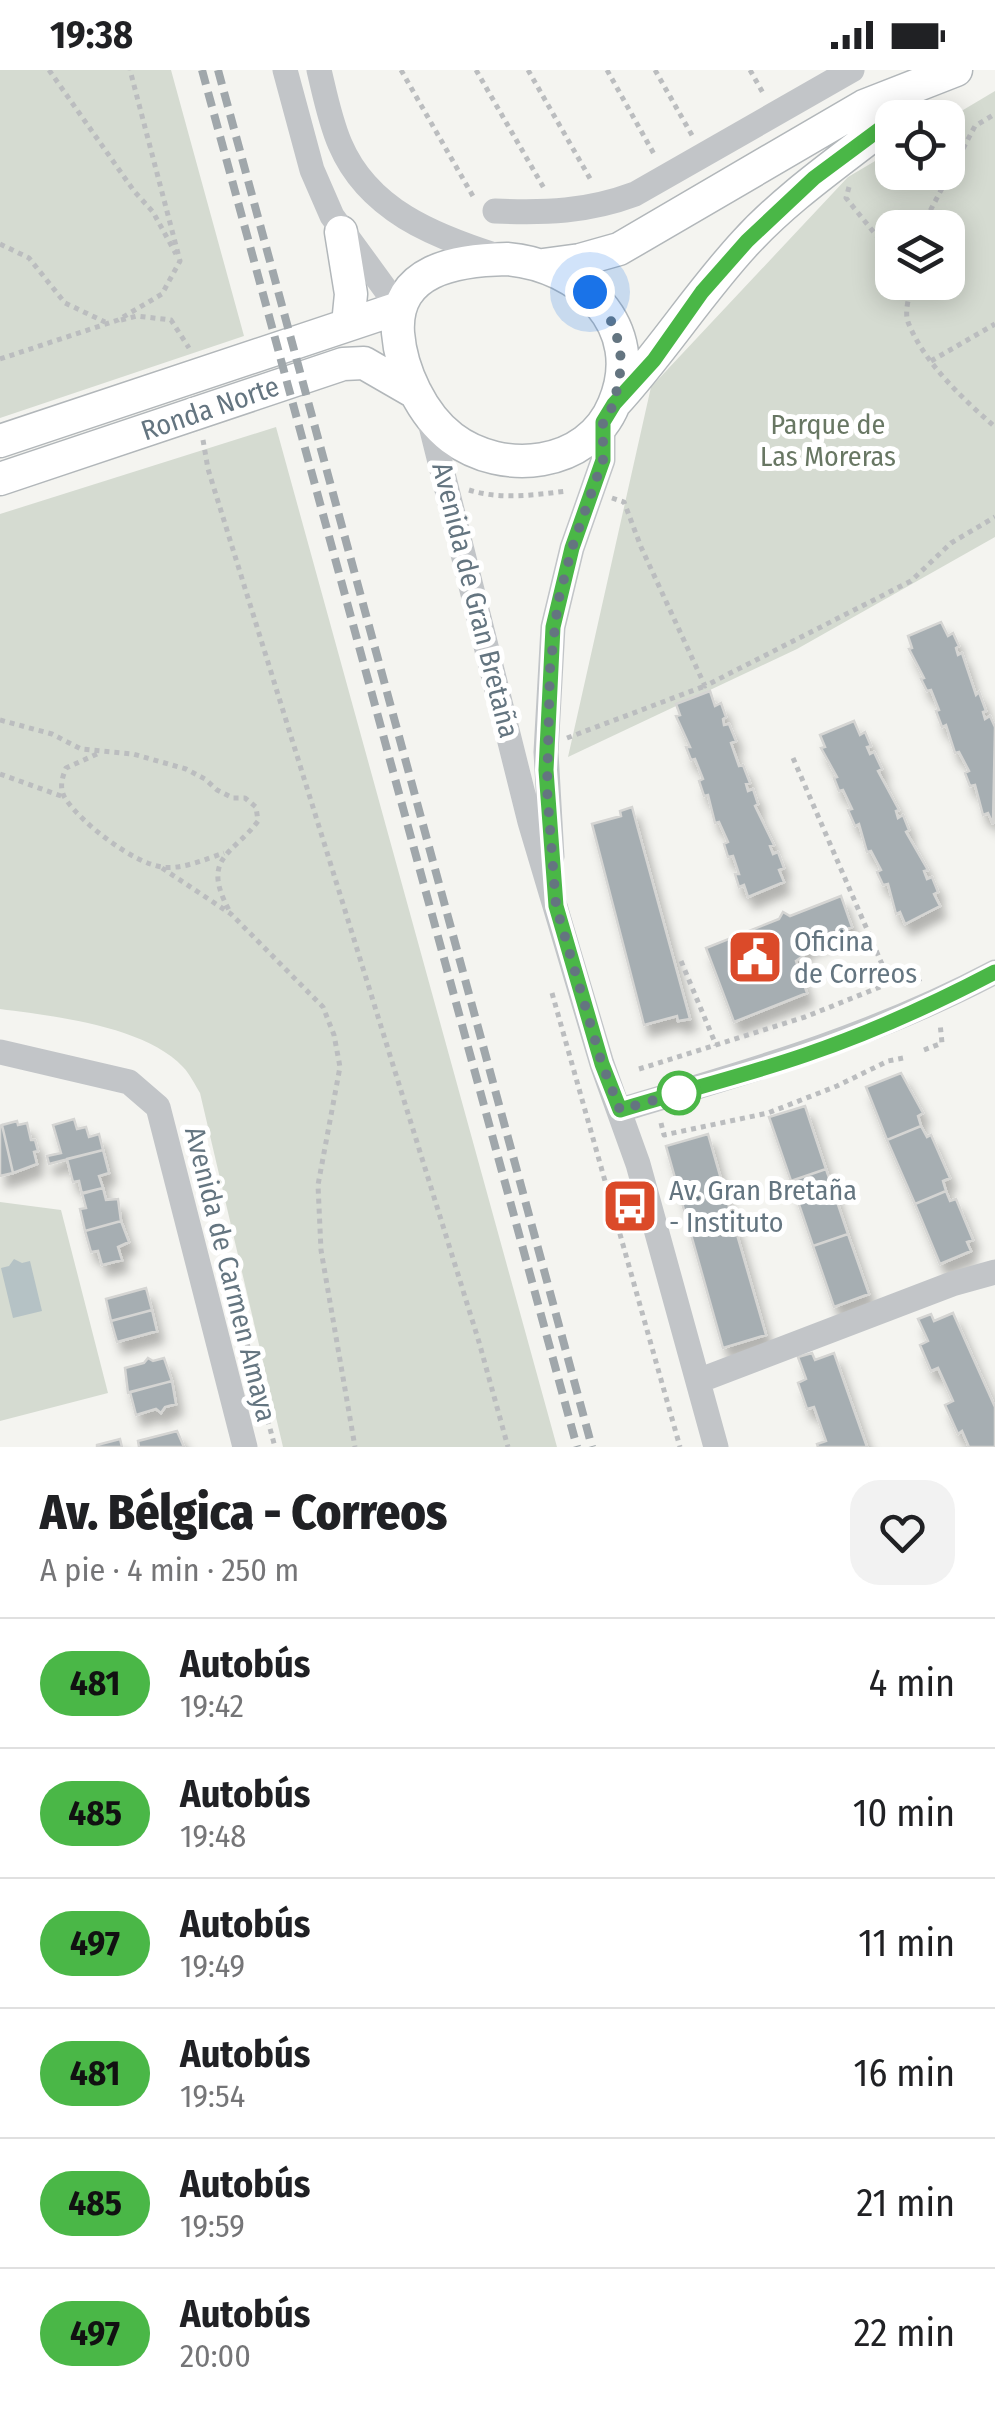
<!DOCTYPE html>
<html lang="es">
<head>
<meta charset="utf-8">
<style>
  :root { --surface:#fff; --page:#f2f2f2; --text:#202124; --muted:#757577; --line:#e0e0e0 }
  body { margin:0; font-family:"Fira Sans Condensed",sans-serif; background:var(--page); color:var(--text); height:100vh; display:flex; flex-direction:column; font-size:38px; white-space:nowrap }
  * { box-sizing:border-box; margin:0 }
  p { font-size:32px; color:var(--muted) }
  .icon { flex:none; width:55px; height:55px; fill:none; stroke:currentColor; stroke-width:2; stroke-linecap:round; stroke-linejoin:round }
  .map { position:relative; height:1377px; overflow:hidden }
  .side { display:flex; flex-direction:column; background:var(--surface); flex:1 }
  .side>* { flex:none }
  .badge { padding:0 20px; border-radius:32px; font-size:35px; line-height:65px }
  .buttons { position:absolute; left:875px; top:30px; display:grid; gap:20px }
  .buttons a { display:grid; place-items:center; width:90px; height:90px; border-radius:20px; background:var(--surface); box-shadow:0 5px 25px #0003; font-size:50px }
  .you { position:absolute; width:50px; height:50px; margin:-25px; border:8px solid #fff; border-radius:50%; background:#1a73e8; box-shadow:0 0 0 15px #1a73e833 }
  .map>.badge { position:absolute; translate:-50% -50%; box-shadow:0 0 0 5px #fff }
  .round { display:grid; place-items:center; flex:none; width:105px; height:105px; border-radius:30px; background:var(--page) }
  .head { display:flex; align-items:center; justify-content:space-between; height:170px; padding:0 40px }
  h1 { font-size:48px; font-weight:800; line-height:75px }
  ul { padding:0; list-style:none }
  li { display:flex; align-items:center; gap:30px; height:130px; padding:0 40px; border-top:2px solid var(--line) }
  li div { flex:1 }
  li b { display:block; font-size:38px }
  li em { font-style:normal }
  li .badge { min-width:110px; font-weight:700; text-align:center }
  .status { display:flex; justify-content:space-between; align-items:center; height:70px; padding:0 50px; background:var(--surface); direction:ltr }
  .status svg { height:28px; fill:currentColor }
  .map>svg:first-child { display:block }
  .green { fill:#d5dbd1; fill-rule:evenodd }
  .water { fill:#b5c2c5 }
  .building { fill:#a6aeb2; stroke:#d5d5d3; stroke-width:2.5; filter:url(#shadow) }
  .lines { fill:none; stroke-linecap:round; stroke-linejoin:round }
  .major-casing { stroke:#b2b7ba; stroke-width:35 }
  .path { stroke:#bbbdbf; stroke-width:5; stroke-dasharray:5 5; stroke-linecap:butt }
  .minor { stroke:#c2c5c8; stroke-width:25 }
  .major { stroke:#fff; stroke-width:32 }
  .rail { stroke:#a0a7ab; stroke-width:8; stroke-dasharray:15 8; stroke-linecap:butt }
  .line-casing { stroke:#fff; stroke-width:22 }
  .line { stroke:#4ab747; stroke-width:15 }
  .walk { stroke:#647580; stroke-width:10; stroke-dasharray:0 18 }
  .stop-dot { fill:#fff; stroke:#4ab747; stroke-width:5 }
  .labels { text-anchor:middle; stroke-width:10; stroke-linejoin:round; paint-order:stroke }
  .street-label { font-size:28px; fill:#647580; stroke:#fff }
  .park-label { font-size:28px; fill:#687763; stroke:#fff }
  .poi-label { font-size:28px; fill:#647580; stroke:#fff; text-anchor:start }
</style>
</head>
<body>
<div class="status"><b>19:38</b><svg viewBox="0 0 49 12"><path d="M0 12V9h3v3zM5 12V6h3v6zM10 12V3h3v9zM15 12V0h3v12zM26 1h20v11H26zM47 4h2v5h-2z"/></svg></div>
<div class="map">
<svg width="995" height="1377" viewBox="0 0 995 1377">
  <defs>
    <filter id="shadow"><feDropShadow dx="6" dy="11" stdDeviation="5" flood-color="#0004"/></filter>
  </defs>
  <rect width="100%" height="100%" fill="#f4f4f0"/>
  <path class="green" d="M0,0H171L244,266L0,348Z
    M995,21V467L797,579L568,687L651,317L848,107L892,81V102H948V49ZM892,158H948V212H892Z
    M276,357L557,1377H283L200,1023C195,1015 190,1004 183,997C145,956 53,946 0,939V444Z
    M0,1132L61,1140L108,1323L0,1351Z"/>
  <path class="water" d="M14,1189L22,1193L30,1191L42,1241L13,1248L1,1198L9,1196Z"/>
  <path class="building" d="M941,552L948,566L953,563L959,576L956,578L958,585L962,583L976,625L979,622L986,641L983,642L985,649L990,646L995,657L993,754L988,743L983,745L975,715L970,716L965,703L969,701L959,682L955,683L946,655L942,657L936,641L939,640L931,620L927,621L921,609L924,608L909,579L912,578L908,566Z
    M710,621L715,636L721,633L726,647L723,649L724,655L729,654L736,671L731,673L739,696L743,695L750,713L746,714L748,721L753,719L758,734L755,736L774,775L770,776L773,784L778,782L784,798L779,800L784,812L748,827L744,815L739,817L735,804H739L733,786L728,787L724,774L728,772L719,752L715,753L708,725L704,726L699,711L703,709L695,689L691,690L686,677H690L676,646L680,645L676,634Z
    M854,651L860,665L865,662L871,676L867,677L870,684L874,682L882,699L878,701L899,740L896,741L898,748L903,745L909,760L906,762L928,800L924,801L927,809L932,807L938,822L934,824L940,836L905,854L900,842L896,844L888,814L883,815L877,802L881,800L871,781L867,782L859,754L855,756L848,740L852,739L843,720L839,721L834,708L837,707L821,678L825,677L820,665Z
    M632,737L690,949L678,951L677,946L644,955L592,754L621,746L620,741Z
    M841,826L852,857L804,876L803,886L796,891L807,923L734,952L706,878L779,849L783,842L790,846Z
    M901,1003L923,1043L918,1046L921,1056L887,1070L866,1017Z
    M805,1036L826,1099L791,1111L769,1047Z
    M74,1049L77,1059L86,1057L89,1067L99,1064L103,1080L49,1094L47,1086L61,1083L53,1055Z
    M17,1051L18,1055L27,1053L31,1070H35L38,1081L34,1082L37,1094L13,1103L2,1055Z
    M2,1055L13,1103L0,1106V1056Z
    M921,1056L927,1067L931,1065L950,1108L943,1111L946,1121L915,1134L887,1070Z
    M708,1064L766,1265L723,1278L666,1076Z
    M103,1080L109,1103L99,1106L103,1118L82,1124L79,1111L73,1112L67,1089Z
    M826,1099L848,1164L813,1176L791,1111Z
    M103,1118L106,1130L118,1129L121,1151L85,1161L80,1139L86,1138L82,1123Z
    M946,1121L950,1131L956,1129L973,1170L967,1172L971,1181L940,1194L915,1134Z
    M121,1151L129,1172L118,1177L122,1190L102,1195L98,1181L91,1182L85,1161Z
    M848,1164L869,1224L834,1237L813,1176Z
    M146,1218L152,1240L111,1251L106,1229Z
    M152,1240L157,1261L117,1272L111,1251Z
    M953,1243L995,1337V1377H969L962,1361L958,1364L945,1335L953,1331L938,1298L931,1301L920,1275L928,1271L918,1249L931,1244L934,1251Z
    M812,1283L815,1290L834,1283L867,1377H818L817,1374L826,1371L814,1337L807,1339L798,1313L806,1309L798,1287Z
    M148,1288L153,1291L164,1288L172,1311L128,1323L125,1298L144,1293Z
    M172,1311L176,1334L165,1337L161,1343L156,1339L136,1345L130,1322Z
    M177,1361L184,1377H139L138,1371Z
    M120,1369L122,1377H97V1375Z"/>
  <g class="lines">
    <g class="major-casing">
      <path id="major" d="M341,162L351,224L348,254
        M507,189C580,195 647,256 614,334C588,398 502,406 452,368C422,345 401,301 398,263C394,199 457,190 507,189Z
        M543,195L580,190L619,179L864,36L956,0
        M614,334C661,283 698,224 745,173C789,125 842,90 892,50
        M0,371L399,238
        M0,409L343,294L364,293L416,323"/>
    </g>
    <path class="path" d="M49,0L134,121L153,142L176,184
      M401,0L474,128
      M476,0L545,120
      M528,0L592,112
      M607,0L654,84
      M655,0L693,67
      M750,0L763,23
      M849,117L846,128L880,170L892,172
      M921,158L975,56L995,44
      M0,174L29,188L65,233L105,252
      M912,212C910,224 904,241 908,252C924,293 963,329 995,357
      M121,250L137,246L171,250L189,278
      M0,289L118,250L162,224L180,191L130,0
      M931,291L995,254
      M203,370L208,399L479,1272L508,1377
      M469,420C501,430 534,425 567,421
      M612,428L624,432L641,477L705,616L911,511L951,473L995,447
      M0,650L52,664L81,679L133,684L186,699L205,709L217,720L233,728H245L256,737L258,751C234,784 200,787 229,840
      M567,668L705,616
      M97,684L66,698C62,708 59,718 65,728C81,753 133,793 162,797C181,800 206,789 224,783
      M793,688L891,915
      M0,704L64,727
      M162,798L231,844L323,937L334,965L340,997L318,1115L321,1180L355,1377
      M681,891L716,975
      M552,923L680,1377
      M924,980L942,973L940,953
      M639,999L805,947L915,903L920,912
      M661,1053L664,1065L768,1043L837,1016L888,991L903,988
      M231,1214L275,1377"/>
    <path class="minor" d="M285,0L312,100L332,146L399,238
      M319,0C325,25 330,51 340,74C368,140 434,166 497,186
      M495,141C545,143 587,142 635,124L852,0
      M428,344L530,752L602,994L638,1094L716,1377
      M552,787L546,682L553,557L572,478L603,390V352
      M0,982L129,1012L158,1037L245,1377
      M620,1040C751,1001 874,966 995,902
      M698,1311L952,1214L995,1202"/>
    <use href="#major" class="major"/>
    <path class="rail" d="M202,0L577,1377
      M218,0L592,1377"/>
  </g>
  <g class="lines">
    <g class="line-casing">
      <path id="line" d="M892,50L814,108L747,171L702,222L654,290L614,334L603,352V390L572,478L553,557L546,700L556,836L602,994L620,1040C681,1021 744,1006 805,985C870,963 934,934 995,902"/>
    </g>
    <use href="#line" class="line"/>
    <path class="walk" d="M590,222L611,251L620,276L621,298L614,334L603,352V390L572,478L558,532L550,599L547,719L556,836L602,994L620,1040L679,1023"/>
  </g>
  <defs>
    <g id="civic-square" transform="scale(2.875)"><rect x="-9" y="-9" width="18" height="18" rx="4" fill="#db4a29" stroke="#fff"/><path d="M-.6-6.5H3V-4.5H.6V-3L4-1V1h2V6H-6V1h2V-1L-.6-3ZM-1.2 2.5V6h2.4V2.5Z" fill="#fff"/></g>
    <g id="bus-square" transform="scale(2.875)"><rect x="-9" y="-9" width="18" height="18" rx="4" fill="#db4a29" stroke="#fff"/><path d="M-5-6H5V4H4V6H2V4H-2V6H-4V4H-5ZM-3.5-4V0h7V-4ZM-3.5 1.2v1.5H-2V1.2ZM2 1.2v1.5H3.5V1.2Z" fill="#fff"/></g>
  </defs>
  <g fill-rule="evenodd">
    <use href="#civic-square" x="755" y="887"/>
    <use href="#bus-square" x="630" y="1136"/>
  </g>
  <circle class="stop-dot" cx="679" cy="1023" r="20"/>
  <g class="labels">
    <g class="street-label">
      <text transform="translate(210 338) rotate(-19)" y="10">Ronda Norte</text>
      <text transform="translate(476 530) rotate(76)" y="10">Avenida de Gran Bretaña</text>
      <text transform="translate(231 1204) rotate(76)" y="10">Avenida de Carmen Amaya</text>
    </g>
    <g class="park-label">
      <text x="828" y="364">Parque de<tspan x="828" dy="32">Las Moreras</tspan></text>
    </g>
    <g class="poi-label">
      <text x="794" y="881">Oficina<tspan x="794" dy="32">de Correos</tspan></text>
      <text x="669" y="1130">Av. Gran Bretaña<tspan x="669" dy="32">- Instituto</tspan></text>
    </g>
  </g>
</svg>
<div class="buttons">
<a><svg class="icon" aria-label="locate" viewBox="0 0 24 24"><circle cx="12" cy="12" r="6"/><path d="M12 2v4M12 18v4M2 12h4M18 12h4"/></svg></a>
<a><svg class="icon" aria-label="layers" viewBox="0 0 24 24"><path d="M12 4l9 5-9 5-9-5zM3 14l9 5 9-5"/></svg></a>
</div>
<div class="you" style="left:590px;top:222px"></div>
</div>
<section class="side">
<div class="head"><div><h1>Av. Bélgica - Correos</h1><p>A pie · 4 min · 250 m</p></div><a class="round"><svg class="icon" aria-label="heart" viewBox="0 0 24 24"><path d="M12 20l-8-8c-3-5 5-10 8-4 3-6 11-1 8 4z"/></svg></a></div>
<ul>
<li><span class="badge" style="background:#4ab747;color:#111">481</span><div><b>Autobús</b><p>19:42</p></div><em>4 min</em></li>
<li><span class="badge" style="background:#4ab747;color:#111">485</span><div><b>Autobús</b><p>19:48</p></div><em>10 min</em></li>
<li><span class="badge" style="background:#4ab747;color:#111">497</span><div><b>Autobús</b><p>19:49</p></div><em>11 min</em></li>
<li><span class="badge" style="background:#4ab747;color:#111">481</span><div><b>Autobús</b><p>19:54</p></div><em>16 min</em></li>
<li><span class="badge" style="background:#4ab747;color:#111">485</span><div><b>Autobús</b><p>19:59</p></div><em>21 min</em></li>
<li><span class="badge" style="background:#4ab747;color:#111">497</span><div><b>Autobús</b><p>20:00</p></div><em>22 min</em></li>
</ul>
</section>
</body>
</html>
